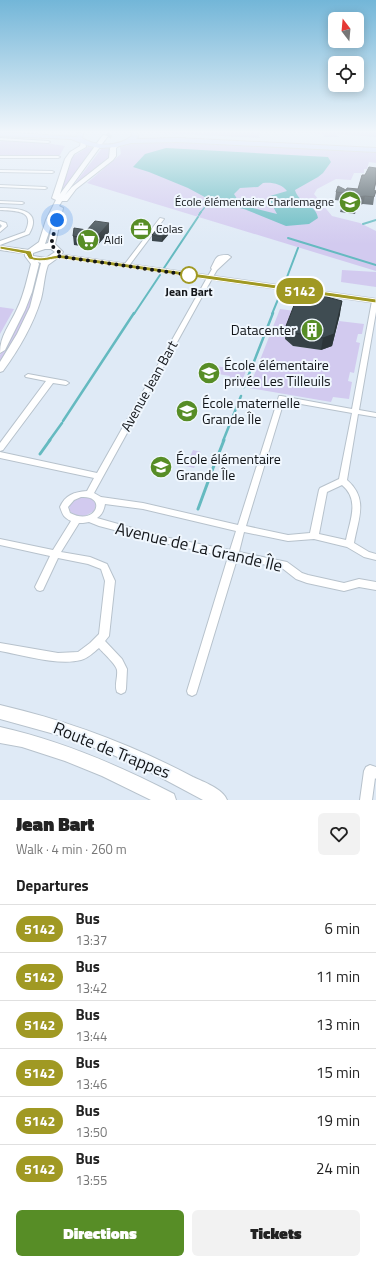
<!DOCTYPE html>
<html lang="en">
<head>
<meta charset="utf-8">
<style>
  :root { --surface:#fff; --page:#f2f2f2; --text:#222; --muted:#767676; --line:#e0e0e0; --accent:#578d26 }
  body { margin:0; font-family:"Titillium Web",sans-serif; background:var(--page); color:var(--text); height:100vh; display:flex; flex-direction:column; font-size:15px; white-space:nowrap }
  * { box-sizing:border-box; margin:0 }
  p { font-size:13px; color:var(--muted) }
  .icon { flex:none; width:22px; height:22px; fill:none; stroke:currentColor; stroke-width:2; stroke-linecap:round; stroke-linejoin:round }
  .map { position:relative; height:800px; overflow:hidden }
  .details { display:flex; flex-direction:column; background:var(--surface); flex:1 }
  .details>* { flex:none }
  .badge { padding:0 8px; border-radius:13px; font-size:14px; line-height:26px }
  .needle { width:26px; rotate:344deg }
  .buttons { position:absolute; left:328px; top:12px; display:grid; gap:8px }
  .buttons a { display:grid; place-items:center; width:36px; height:36px; border-radius:6px; background:var(--surface); box-shadow:0 2px 10px #0003; font-size:20px }
  .you { position:absolute; width:20px; height:20px; margin:-10px; border:3px solid #fff; border-radius:50%; background:#1a73e8; box-shadow:0 0 0 6px #1a73e833 }
  .map>.badge { position:absolute; translate:-50% -50%; box-shadow:0 0 0 2px #fff }
  h2 { padding:0 16px; font-size:15px; line-height:36px }
  .round { display:grid; place-items:center; flex:none; width:42px; height:42px; border-radius:6px; background:var(--page) }
  .head { display:flex; align-items:center; justify-content:space-between; height:68px; padding:0 16px }
  h1 { font-size:19px; font-weight:800; line-height:30px }
  .button { display:flex; gap:8px; margin-top:auto; padding:8px 16px }
  .button a { flex:1; height:46px; border-radius:6px; background:var(--accent); color:#fff; font-size:16px; font-weight:800; line-height:46px; text-align:center }
  .button a+a { background:var(--page); color:var(--text) }
  ul { padding:0; list-style:none }
  li { display:flex; align-items:center; gap:12px; height:48px; padding:0 16px; border-top:1px solid var(--line) }
  li div { flex:1 }
  li b { display:block; font-size:15px }
  li em { font-style:normal }
  li .badge { min-width:44px; font-weight:700; text-align:center }
  .map>svg:first-child { display:block }
  .green { fill:#d2caef }
  .water { fill:#65bac0; fill-rule:evenodd }
  .lines { fill:none; stroke-linecap:round; stroke-linejoin:round }
  .stream-far3 { stroke:#65bac0; stroke-width:1.5 }
  .stream-far2 { stroke:#65bac0; stroke-width:2 }
  .stream-far1 { stroke:#65bac0; stroke-width:2.5 }
  .stream { stroke:#65bac0; stroke-width:3 }
  .secondary-tunnel { stroke:#c0cad5; stroke-width:6; stroke-dasharray:6 3; stroke-linecap:butt }
  .minor-casing { stroke:#b7c2cc; stroke-width:2 }
  .tertiary-casing { stroke:#b7c2cc; stroke-width:2 }
  .secondary-casing { stroke:#b7c2cc; stroke-width:2 }
  .primary-casing { stroke:#cbcccc; stroke-width:2 }
  .minor { fill:#fff; fill-rule:evenodd }
  .tertiary { fill:#fff; fill-rule:evenodd }
  .secondary { fill:#fff; fill-rule:evenodd }
  .primary { fill:#d2dcff; fill-rule:evenodd }
  .wall { fill:#364147 }
  .shaded-wall { fill:#2c3539 }
  .building { fill:#3f4c52; stroke:#2c3539 }
  .line { fill:#a09923; stroke:#fff }
  .walk { stroke:#121519; stroke-width:4; stroke-dasharray:0 7.2 }
  .stop-dot { fill:#fff; stroke:#a09923; stroke-width:2 }
  .labels { text-anchor:middle; stroke-width:4; stroke-linejoin:round; paint-order:stroke }
  .far-poi-label { font-size:12px; fill:#121519; stroke:#f0f7fe; text-anchor:start }
  .far-stop-label { font-size:12px; font-weight:bold; fill:#121519; stroke:#f0f7fe }
  .poi-label { font-size:14px; fill:#121519; stroke:#f0f7fe; text-anchor:start }
  .street-label { font-size:14px; fill:#121519; stroke:#f0f7fe }
  .near-street-label { font-size:17px; fill:#121519; stroke:#f0f7fe }
</style>
</head>
<body>
<div class="map">
<svg width="376" height="800" viewBox="0 0 376 800">
  <rect width="100%" height="100%" fill="#dfeaf6"/>
  <path class="green" d="M141,132H199L203,134L204,132H261L258,135L260,138Z
    M289,132H376V137L336,134L339,137H324L323,134Z
    M4,140L45,142V143L65,146L60,155L55,156L0,155V142Z
    M139,142L197,143L376,151V163L369,162L367,169H364V173H354L351,180L336,179L317,189L314,194L332,216L360,223L376,231V271L87,183L121,154L120,147Z
    M88,147L94,148L63,189L59,199L72,157Z
    M102,148H110V158L70,190Z
    M37,269H39C34,304 19,335 0,364V355L5,347Z
    M342,270L376,272V287L341,282Z
    M0,307L14,309L0,334Z
    M280,309L295,311L285,339L293,346L321,350L332,346L339,321L364,324L362,334H358L356,342L360,343L354,373L350,372L348,381L352,382L349,399L333,397L331,402L249,388Z
    M210,365L246,371L240,386L227,384L230,376L207,372Z
    M193,450L201,452L194,468L186,466Z
    M84,497C90,498 94,499 96,505L94,511L83,517C75,517 67,513 70,504L76,499Z"/>
  <path class="water" d="M166,148L328,157L331,162L323,173L318,177L295,190C298,203 316,204 318,218L309,224L286,226L244,209L214,202L188,188L149,172L133,167L145,154ZM263,183C272,182 282,184 287,191L270,196L269,199L277,214L241,205L234,194L240,188L258,187Z"/>
  <g class="lines">
    <path class="stream-far3" d="M206,206L213,196
      M200,213L205,207"/>
    <path class="stream-far2" d="M199,215L201,212
      M363,224L376,220
      M288,238L376,265
      M164,268L198,217
      M284,285L298,248
      M134,314L160,275
      M272,314L281,292"/>
    <path class="stream-far1" d="M244,387L273,313
      M63,421L134,313
      M49,441L62,423
      M223,441L241,396"/>
    <path class="stream" d="M40,454L50,440
      M217,458L224,440
      M198,509L216,460"/>
    <path class="secondary-tunnel" d="M108,137L110,134"/>
    <g class="minor-casing">
      <path id="minor" d="M0,138L48,141L50,142L48,143L0,140Z
        M0,156H58L60,157L58,158H0Z
        M0,170L52,171L54,172L52,173L0,172Z
        M0,185L45,187L47,188L45,189L0,187Z
        M0,201L22,202L24,203L22,204L0,203Z
        M0,208C18,208 43,210 29,234L0,245V241L25,232C36,210 16,211 0,210Z
        M160,218L164,219L128,267H124V265Z
        M0,221L6,223L7,226L0,232V228L2,226L0,224Z
        M228,255L231,257L217,270L214,275L94,493L101,497L143,503L238,525L279,396H281L352,409L372,301L376,300V312L359,410L376,413V417L358,414L347,480C369,499 358,519 354,543L369,552L376,554V560L364,557L347,547L314,539L288,541L244,532L239,552L287,562L302,573L308,575L344,583L359,579L376,582V590L359,587L344,591L307,583L296,579L282,568L237,559L197,691L196,694L192,696L188,694L187,691L228,557L164,543L99,526L89,522L83,523H79L61,552L90,557L107,564L115,581L109,636L105,641L122,659L127,669L126,689L125,692L121,694L117,692C114,685 118,678 117,670C116,664 103,653 99,648C94,652 87,659 81,660C59,666 22,655 0,651V643L58,653L78,652L90,643L99,634L105,581L101,569L88,564L58,558L43,590L40,591L37,590L35,587L50,556L0,545V539L53,550L71,521C63,517 63,515 60,507C65,495 74,492 87,491L94,478L0,458V452L97,473L212,269L211,268C217,257 215,255 228,255ZM284,401L352,413L339,479L320,488L319,490L310,533L288,535L246,526ZM342,485C360,500 350,520 346,540L319,534L327,492ZM81,497C108,495 96,527 70,513L68,507L74,500ZM105,504L143,509L236,531L230,550L164,537L97,518C102,515 104,510 105,504Z
        M28,374L66,381L69,383L66,385L53,383L3,450L0,451V443L46,381L26,377L25,376Z
        M370,765L376,767V779L375,778L372,800H360L364,771L366,767Z"/>
    </g>
    <g class="tertiary-casing">
      <path id="tertiary" d="M0,246L29,250L32,252L29,254L0,250Z
        M57,254L376,299V303L55,257V255Z"/>
    </g>
    <g class="secondary-casing">
      <path id="secondary" d="M103,135L108,136L102,144H98L97,143Z
        M81,141H85L86,147L74,154L71,159L60,194L95,146L100,147L65,195L72,187L109,158L110,148L114,144L119,145L116,148V156L113,160L76,189L67,201H62L59,206L63,208L55,244L63,252L59,257L48,265C44,276 44,288 41,299C33,325 19,349 3,371L0,372V362L17,334L30,307L41,263L38,262L39,264L32,292L25,310L5,350L0,353C0,335 10,325 17,309C24,295 27,279 31,264L25,256V252L39,242L46,220L56,200L52,198L65,159L70,152L80,146ZM55,214L48,243L45,244ZM45,249H51L55,252L46,258L33,256V253Z
        M0,705C68,721 131,744 193,777C204,782 223,789 227,800H203L160,777L109,753L58,735L0,719Z
        M0,727C62,741 118,765 174,794L176,800H151L102,776L65,761L22,747L0,743Z"/>
    </g>
    <g class="primary-casing">
      <path id="primary" d="M0,132L76,137L78,133L80,132L83,134L82,138C97,147 118,147 132,136L131,132H137L138,137L136,139L178,138L376,148V152L178,142L131,143L116,147L100,148L89,146L71,139L0,136Z"/>
    </g>
    <use href="#minor" class="minor"/>
    <use href="#tertiary" class="tertiary"/>
    <use href="#secondary" class="secondary"/>
    <use href="#primary" class="primary"/>
  </g>
  <path class="wall" d="M376,168V183L374,190V198L373,205L363,204L357,205L355,214L340,212L343,201L335,200L336,192L346,190L358,189L365,175Z
    M109,223V232L95,248L74,245L73,236L87,230Z
    M168,229V235L162,242L152,241V235Z
    M327,297L340,314L332,346L321,350L293,346L285,339L286,326Z"/>
  <path class="shaded-wall" d="M365,196L363,204L357,205L355,214L358,197Z
    M109,223V232L95,248L94,240Z
    M168,229V235L162,242V237Z
    M342,301L340,314L332,346L321,350L323,338Z"/>
  <path class="building" d="M369,167L376,168V181L374,190L376,191L374,197L365,196L358,197L356,206L342,204L345,193L336,192L338,186L346,190L347,188L358,189L362,175H365Z
    M95,221L109,223L94,240L73,236L74,228L87,230Z
    M158,228L168,229L162,237L152,235Z
    M315,294L327,295V297L342,301L334,334L323,338L294,333L286,326L298,295Z"/>
  <linearGradient id="sky" x2="0" y2="1"><stop stop-color="#73b6d8"/><stop offset="0.54" stop-color="#f1f6fb"/><stop offset="1" stop-color="#f1f6fb" stop-opacity="0"/></linearGradient>
  <rect width="376" height="244" fill="url(#sky)"/>
  <path class="line" d="M0,246L31,251L33,257C45,260 53,254 64,255L376,299V303L64,259C51,257 46,264 29,259L26,254L0,249Z"/>
  <g class="lines">
    <path class="walk" d="M57,220L51,245L59,252L57,256L189,275"/>
  </g>
  <defs>
    <g id="school-disc" transform="scale(1.15)"><circle r="9.5" fill="#578d26" stroke="#f0f7fe"/><path d="M0-5L7-2L0 1L-7-2ZM-4 1L0 2.5L4 1V4Q0 6-4 4Z" fill="#fff"/></g>
    <g id="office-disc" transform="scale(1.15)"><circle r="9.5" fill="#578d26" stroke="#f0f7fe"/><path d="M-6-3h4V-5.5h4V-3h4V5H-6ZM-1-4.5V-3h2v-1.5ZM-6 0V1H6V0Z" fill="#fff"/></g>
    <g id="supermarket-disc" transform="scale(1.15)"><circle r="9.5" fill="#578d26" stroke="#f0f7fe"/><path d="M-6-5.5h2.5l.6 2H6L4.5 2H-2.5L-4.4-4H-6ZM-1.5 3.2a1.3 1.3 0 1 0 .1 0ZM3 3.2a1.3 1.3 0 1 0 .1 0Z" fill="#fff"/></g>
    <g id="building-disc" transform="scale(1.15)"><circle r="9.5" fill="#578d26" stroke="#f0f7fe"/><path d="M-4-6H4V6H1V3H-1V6H-4ZM-2.5-4.3h1.7v1.8h-1.7ZM.8-4.3h1.7v1.8H.8ZM-2.5-1h1.7V.8h-1.7ZM.8-1h1.7V.8H.8Z" fill="#fff"/></g>
  </defs>
  <g fill-rule="evenodd">
    <use href="#school-disc" x="350" y="202"/>
    <use href="#office-disc" x="141" y="229"/>
    <use href="#supermarket-disc" x="88" y="240"/>
    <use href="#building-disc" x="312" y="330"/>
    <use href="#school-disc" x="209" y="373"/>
    <use href="#school-disc" x="187" y="411"/>
    <use href="#school-disc" x="161" y="467"/>
  </g>
  <circle class="stop-dot" cx="189" cy="275" r="8"/>
  <g class="labels">
    <g class="far-poi-label">
      <text x="334" y="206" text-anchor="end">École élémentaire Charlemagne</text>
      <text x="156" y="233">Colas</text>
      <text x="104" y="244">Aldi</text>
    </g>
    <g class="far-stop-label">
      <text x="189" y="296">Jean Bart</text>
    </g>
    <g class="poi-label">
      <text x="296" y="335" text-anchor="end">Datacenter</text>
      <text x="224" y="370">École élémentaire<tspan x="224" dy="16">privée Les Tilleuils</tspan></text>
      <text x="202" y="408">École maternelle<tspan x="202" dy="16">Grande Île</tspan></text>
      <text x="176" y="464">École élémentaire<tspan x="176" dy="16">Grande Île</tspan></text>
    </g>
    <g class="street-label">
      <text transform="translate(149 386) rotate(-61)" y="5">Avenue Jean Bart</text>
    </g>
    <g class="near-street-label">
      <text transform="translate(199 547) rotate(13)" y="6">Avenue de La Grande Île</text>
      <text transform="translate(112 750) rotate(22)" y="6">Route de Trappes</text>
    </g>
  </g>
</svg>
<div class="buttons">
<a><svg class="needle" viewBox="-14 -14 28 28"><path d="M0-13l5 13h-10z" fill="#e53935"/><path d="M0 13l5-13h-10z" fill="#767676"/></svg></a>
<a><svg class="icon" aria-label="locate" viewBox="0 0 24 24"><circle cx="12" cy="12" r="6"/><path d="M12 2v4M12 18v4M2 12h4M18 12h4"/></svg></a>
</div>
<div class="you" style="left:57px;top:220px"></div>
<b class="badge" style="left:300px;top:291px;background:#a09923;color:#fff">5142</b>
</div>
<section class="details">
<div class="head"><div><h1>Jean Bart</h1><p>Walk · 4 min · 260 m</p></div><a class="round"><svg class="icon" aria-label="heart" viewBox="0 0 24 24"><path d="M12 20l-8-8c-3-5 5-10 8-4 3-6 11-1 8 4z"/></svg></a></div>
<h2>Departures</h2>
<ul>
<li><span class="badge" style="background:#a09923;color:#fff">5142</span><div><b>Bus</b><p>13:37</p></div><em>6 min</em></li>
<li><span class="badge" style="background:#a09923;color:#fff">5142</span><div><b>Bus</b><p>13:42</p></div><em>11 min</em></li>
<li><span class="badge" style="background:#a09923;color:#fff">5142</span><div><b>Bus</b><p>13:44</p></div><em>13 min</em></li>
<li><span class="badge" style="background:#a09923;color:#fff">5142</span><div><b>Bus</b><p>13:46</p></div><em>15 min</em></li>
<li><span class="badge" style="background:#a09923;color:#fff">5142</span><div><b>Bus</b><p>13:50</p></div><em>19 min</em></li>
<li><span class="badge" style="background:#a09923;color:#fff">5142</span><div><b>Bus</b><p>13:55</p></div><em>24 min</em></li>
</ul>
<div class="button"><a>Directions</a><a>Tickets</a></div>
</section>
</body>
</html>
